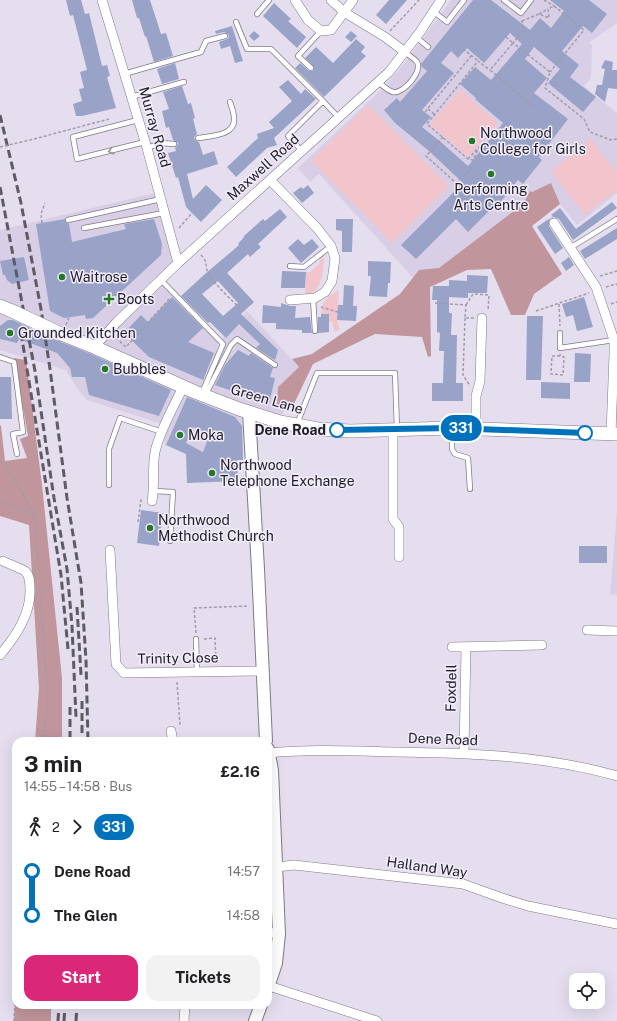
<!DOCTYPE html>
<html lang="en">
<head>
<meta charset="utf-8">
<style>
  :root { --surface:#fff; --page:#f2f2f2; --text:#202124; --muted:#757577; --accent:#db2777 }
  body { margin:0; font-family:"Public Sans",sans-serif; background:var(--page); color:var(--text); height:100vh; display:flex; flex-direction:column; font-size:15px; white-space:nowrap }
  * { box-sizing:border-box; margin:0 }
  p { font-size:13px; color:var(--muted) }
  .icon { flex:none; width:22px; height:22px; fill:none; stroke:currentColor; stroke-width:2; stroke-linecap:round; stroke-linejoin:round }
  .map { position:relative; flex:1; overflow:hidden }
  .sheet { position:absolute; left:12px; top:737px; width:260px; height:272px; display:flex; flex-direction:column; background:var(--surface); border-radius:12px; box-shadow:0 4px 16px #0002 }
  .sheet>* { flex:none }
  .badge { padding:0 8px; border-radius:13px; font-size:14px; line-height:26px }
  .controls { position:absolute; left:569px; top:973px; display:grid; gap:8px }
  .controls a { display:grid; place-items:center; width:36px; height:36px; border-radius:8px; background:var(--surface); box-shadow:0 4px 16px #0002; font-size:20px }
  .map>.badge { position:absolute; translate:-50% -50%; box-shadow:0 0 0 2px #fff }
  .legs { display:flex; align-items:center; gap:6px; height:44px; padding:0 12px; font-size:13px }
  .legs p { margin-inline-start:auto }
  .head { display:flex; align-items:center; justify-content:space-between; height:68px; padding:0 12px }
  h1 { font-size:22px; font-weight:700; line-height:30px }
  .cta { display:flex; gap:8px; margin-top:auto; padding:8px 12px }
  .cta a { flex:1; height:46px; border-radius:12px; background:var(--accent); color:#fff; font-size:16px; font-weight:700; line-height:46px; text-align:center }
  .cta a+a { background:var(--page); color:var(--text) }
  ul { padding:0 12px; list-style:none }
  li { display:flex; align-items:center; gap:14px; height:44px; font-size:15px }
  li i { display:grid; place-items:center; width:6px; height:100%; margin:0 5px; background:currentColor }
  li i::after { content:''; width:10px; height:10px; margin:-5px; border:3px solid; border-radius:50%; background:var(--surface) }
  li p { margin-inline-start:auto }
  li:first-child i { background:linear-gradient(#0000 50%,currentColor 0) }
  li:last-child i { background:linear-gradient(currentColor 50%,#0000 0) }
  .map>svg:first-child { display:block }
  .built { fill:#d8cfe6 }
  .green { fill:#f2c5cc }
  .forest { fill:#c1959c }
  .building { fill:#98a3c7; fill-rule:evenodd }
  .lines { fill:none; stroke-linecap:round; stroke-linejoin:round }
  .service-casing { stroke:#7f7a88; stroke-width:6 }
  .minor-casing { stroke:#7f7a88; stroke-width:10 }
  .tertiary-casing { stroke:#7f7a88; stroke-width:14 }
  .secondary-casing { stroke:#7f7a88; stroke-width:14 }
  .path { stroke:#a19ca9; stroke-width:1.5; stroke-dasharray:3 2; stroke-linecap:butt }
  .service { stroke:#fff; stroke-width:4.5 }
  .minor { stroke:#fff; stroke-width:9 }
  .tertiary { stroke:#fff; stroke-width:12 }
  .secondary { stroke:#fff; stroke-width:13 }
  .rail { stroke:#5f5b65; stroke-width:3; stroke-dasharray:8 4; stroke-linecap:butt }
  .secondary-bridge-casing { stroke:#7f7a88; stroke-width:14; stroke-linecap:butt }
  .path-bridge { stroke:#a19ca9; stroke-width:1.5; stroke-dasharray:3 2; stroke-linecap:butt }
  .secondary-bridge { stroke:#fff; stroke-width:13 }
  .oneway { stroke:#9a999c }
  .line-1-casing { stroke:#fff; stroke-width:9 }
  .line-1 { stroke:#0072bc; stroke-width:6 }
  .poi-dot { fill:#267822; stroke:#f2ecfc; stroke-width:1.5 }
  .stop-1-dot { fill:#fff; stroke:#0072bc; stroke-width:2 }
  .labels { text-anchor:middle; stroke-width:3; stroke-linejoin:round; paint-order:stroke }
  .street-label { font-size:14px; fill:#1e1c22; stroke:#f2ecfc }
  .poi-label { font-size:14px; fill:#1e1c22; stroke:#f2ecfc; text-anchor:start }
  .stop-label { font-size:14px; font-weight:bold; fill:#1e1c22; stroke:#f2ecfc; text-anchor:end }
</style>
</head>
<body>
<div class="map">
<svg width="617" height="1021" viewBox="0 0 617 1021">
  <rect width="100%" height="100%" fill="#e5deef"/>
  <path class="built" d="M451,0H617V23L589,43L592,45L591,78L584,86L617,113V193L577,225L556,199L551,184L532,192L530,191L511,228L417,282L319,174L310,182L298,168L386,85L406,61Z
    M159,192L178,263L161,280L219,341L215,356L223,337L247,311L299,367L278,387L291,390L280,422L242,419L243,460L223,461L194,447L190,456L166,445L159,423L87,400L76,387L66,370L0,350V230Z
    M617,510V595L610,594Z"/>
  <path class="green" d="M460,89L498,123L468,157L430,124Z
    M368,105L449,186L392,243L311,161Z
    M591,139L617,173V190L585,215L551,171Z
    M324,254C323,269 324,292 305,296L306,272H310L319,264L320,259Z
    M339,290L337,320L340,330L335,332L332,322L329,321V314H321L323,303L329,296Z"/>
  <path class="forest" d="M551,183L560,204L532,226L562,274L534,294L525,315H511L491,269L467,270L430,287L431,356L428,357L422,337L375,334L313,364L292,408L277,406L278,387L299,367L292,359L312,354L400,294L419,270L439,268L523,204L530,191L532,192Z
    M14,358L26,360L42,485L62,678V741H35L39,688L29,525L0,516V425L1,426L5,461L27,458L20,439L28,436Z
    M16,984V1005H51V1021H14Z"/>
  <path class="building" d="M66,0H81L85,14L89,13L102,66L107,65L110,76L107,77L116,108L82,116H76L73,104L82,101L79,89L84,88L80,72L87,70L73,15L70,16Z
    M132,0H150L161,34L166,33L173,56L154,62L146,36L145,37L139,18H137Z
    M389,0H407L386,24L376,15Z
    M473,0H491L530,30L540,18L551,28L564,11L550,0H589L607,14L592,33L583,26L562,51L579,65L570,77L596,97L583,112L548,83L560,69L534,47L525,59L547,78L534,93L568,119L539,157L542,160L523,184L518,180L495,209L493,207L468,232L456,219L416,259L401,245L463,183L429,151L395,123L384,110L397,98L400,102L427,71L422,67L421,64ZM510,33L522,44L491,80L475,67L460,84L476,98L475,99L503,123L468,166L442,143L422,127L431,117L422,110L454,73L441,63L451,51L458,58L467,48L484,63Z
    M274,3L291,19L288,21L306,37L297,48L263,16Z
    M232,26L243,61L235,63L230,46L221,49L219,42L227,39L229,37L228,34L224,32L216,34L215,31Z
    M254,31L260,36L254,41L249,36Z
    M351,31L357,36L351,42L345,37Z
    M356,39L365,47L361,52L366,56L324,97L295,68L300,63L309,71H313L314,67L305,58L316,47L333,63Z
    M605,60L613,62L612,70H617V89L608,88L605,102L595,94L597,85H602L605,69L601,68Z
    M175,63L179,79L162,84L157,69Z
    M288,80L301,94L305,89L316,99L274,138L277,145L267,148L236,177L227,167L258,138L257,134L274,128L269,122L292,101L279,87Z
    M182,86L188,104L191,103L195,118L193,119L197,134L194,137L195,140L199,142L203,155L214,151L218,164L187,174L193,199L206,185L222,200L201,222L186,207L178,177L176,178L168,153L176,151L175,148L177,146L178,143L173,140L169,127L166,128L162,111L169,109L163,92Z
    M308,185L314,193L302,203L293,193L301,187L303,189Z
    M612,202L617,208L573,240L559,219L554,217L550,218L549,221V226L563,248L555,254L537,227L553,216L551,215L560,208L576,229Z
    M280,209L287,217L258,244L261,247L250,257L248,254L227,273L254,302L241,314L278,350L275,360L256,348L260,344L239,324L226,338L210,322L208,323L181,296L205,274L231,252L239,245L238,244L244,237V236L263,219L265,221ZM218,281L238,303L223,316L202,294Z
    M65,219V222L69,224L72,242L126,229L124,224L154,219L162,244L161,255L93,318L86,319L85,315L64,318L50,311L36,224Z
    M336,219H353L352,252H342V231L336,230Z
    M617,228V239L585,259L580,251Z
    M298,239L304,245L312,239L319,247L301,263L288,248Z
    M24,257L29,280L12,284L7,280L5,275H3L0,261Z
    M569,257L574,265L566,271L561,263Z
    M368,261L391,262L390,283H388L387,297L369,296L371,276H368Z
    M282,271L306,272L305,288H281Z
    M467,275L488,276L487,293H468V298L449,297V313H452L451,335H457L456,383H463V401H432V383H443L444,351H439L440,333L437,332V300H432L433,286H449V280L467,281Z
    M344,285L354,286L353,306H357L356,321L337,320L338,305H343Z
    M172,297L203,328L188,342L214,353L203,380L149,357L124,333L141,315L148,322Z
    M584,297L593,327L577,331L573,315L566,317L562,304Z
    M281,303L290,306H296L295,318L310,317L312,333H302V330L276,329V323H262L263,305L281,307Z
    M321,314H329V332L318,333V317H321Z
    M527,316H543L541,380H526Z
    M8,320H13L56,340L91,354L171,390L159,416L89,395L85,377H72L70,368L57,353L19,339L17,343L0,339V326Z
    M238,350L249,356L251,353L273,368L270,377L275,378L269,404L215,385L225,365Z
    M575,353L591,354L590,382H574Z
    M0,377H11L12,419H0Z
    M541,382L570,383V399L541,398Z
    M187,397L235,417L242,426L243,460H237L238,481L187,483L186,454L166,445ZM193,427L210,434L203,452L186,443Z
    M141,510L163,513L159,546L137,543Z
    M579,546H607V563H579Z"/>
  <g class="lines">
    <g class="service-casing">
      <path id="service" d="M504,0L521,13L531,0
        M433,11L447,22L464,0
        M257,14L269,0
        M236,22L247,49H271L323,101L288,136L302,151
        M416,37L428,47
        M311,68L298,56L321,31
        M124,74L201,52L206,41L225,36
        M378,82C382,85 388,91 393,92C403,94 423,72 417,62C414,58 408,55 405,52
        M131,97L184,82
        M323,101L339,118
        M138,120L73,137L77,159L145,142
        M198,138C210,136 236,136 234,118C234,113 232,108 230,102
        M147,148L161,143L174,144
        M68,220L161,199
        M84,228L164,213
        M570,248L617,219
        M290,266L304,267L331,246
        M161,280L223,344L202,393
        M313,298L315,331
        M560,333V348L614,340
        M0,357L14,362L23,432L13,434L17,454
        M206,394L231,345L237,339L275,365
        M297,424L317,373H395L397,429
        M452,429V449L455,454L468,458L470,489
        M109,485V449L120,418L162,432
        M154,491L173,492L170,541
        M196,639L197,672"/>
    </g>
    <g class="minor-casing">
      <path id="minor" d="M102,0L147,148L178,263
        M295,0L308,20L321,31L331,30L353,0
        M331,0L344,12L385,37L405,52
        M270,180L317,228L331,246L335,258L332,281L325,292L315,298L290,300
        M554,223L596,287L614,340V354L611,434
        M94,347L116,323L178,263L389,72L420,32L441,0
        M393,429V519L399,527V557
        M476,429V396L480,381L482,318
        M152,501C155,485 152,468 155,452C159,432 174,406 183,387
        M110,550L116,664L124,673L263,671
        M587,630L617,631
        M452,647L542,645
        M0,655C16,636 31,614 30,589C30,583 30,576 25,571C21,568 8,564 3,561
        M171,731L173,741
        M269,753C310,749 353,751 394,752C468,753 545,755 617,776
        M464,753L466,647
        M277,867L294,865L463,884L502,898L528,906L617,924
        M268,932L279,934
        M269,986L377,1021
        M184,1021L185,1005"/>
    </g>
    <g class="tertiary-casing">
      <path id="tertiary" d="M249,412L258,569L266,741
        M268,749L272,770L279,934L276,963L268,987
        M255,1021L261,1005"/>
    </g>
    <g class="secondary-casing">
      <path id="secondary" d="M0,306L12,311
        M59,333L94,347L195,392L239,409L280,422L318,429L350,431L452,428L617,434"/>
    </g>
    <path class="path" d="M544,0L554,6
      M539,14L548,9
      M522,20L523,31L513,43L550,72L545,88L584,119L590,132L611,140L617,139
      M522,21L539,14L549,18L548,9L554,6L584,30L550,72
      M390,31L419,0
      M506,37L513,43L490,70L535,108
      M462,45L461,47L478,61
      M428,109L434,114
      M425,112L471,56
      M443,137L426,156L456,183L472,167
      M34,139L109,119
      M468,159L479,147L473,160L468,159L427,124L478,61L490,70
      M42,223L41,214L45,203
      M179,228L192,213
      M201,255C209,263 204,265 208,272C215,286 232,300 243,311
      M600,276L617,271
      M606,287L616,284L617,285
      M435,303L466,305L465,318H474
      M559,304L560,326
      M611,304L617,302
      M466,305L473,294L489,295L488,311
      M321,307L338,312
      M536,311L589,293
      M465,318L463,375L470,386
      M66,325L69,317
      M116,338L126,347L170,298
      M560,356H552L551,374L563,375L564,357L560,356V354
      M0,461L4,463L35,515
      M0,501L35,515L39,578
      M138,522L141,500H142
      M40,590L48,703L43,741
      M196,633L194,608L249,606
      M204,639L215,638L216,664
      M177,682L180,726
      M14,1021L16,983"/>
    <use href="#service" class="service"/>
    <use href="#minor" class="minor"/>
    <use href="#tertiary" class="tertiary"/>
    <use href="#secondary" class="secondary"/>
    <path class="rail" d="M0,115L21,203L41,309L50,369L67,498L81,583L86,660L88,741
      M0,187L35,371L54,498L67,569L72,626L76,717
      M21,333L61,575L68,649
      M77,607L81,675
      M82,701V741
      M70,707V741
      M58,1021L59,1005
      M64,1021L65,1005
      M76,1021L77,1005"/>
    <g class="secondary-bridge-casing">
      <path id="secondary-bridge" d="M12,311L59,333"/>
    </g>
    <path class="path-bridge" d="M0,147L34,139"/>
    <use href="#secondary-bridge" class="secondary-bridge"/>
  </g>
  <defs><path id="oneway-chevron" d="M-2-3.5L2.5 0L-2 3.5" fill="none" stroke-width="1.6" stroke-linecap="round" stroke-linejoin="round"/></defs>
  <use class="oneway" href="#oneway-chevron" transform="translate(111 151) rotate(166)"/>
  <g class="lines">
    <g class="line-1-casing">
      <path id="line-1" d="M337,430L452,428L585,433"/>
    </g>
    <use href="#line-1" class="line-1"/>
  </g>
  <g class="poi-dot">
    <circle cx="472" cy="141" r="4"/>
    <circle cx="491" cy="174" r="4"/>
    <circle cx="62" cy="277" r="4"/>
    <path d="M107 293h4v4h4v4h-4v4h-4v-4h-4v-4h4z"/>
    <circle cx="10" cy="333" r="4"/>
    <circle cx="105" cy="369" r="4"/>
    <circle cx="180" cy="435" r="4"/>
    <circle cx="212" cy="473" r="4"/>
    <circle cx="150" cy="528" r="4"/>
  </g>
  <g class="stop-1-dot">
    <circle cx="337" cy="430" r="7"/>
    <circle cx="585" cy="433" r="7"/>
  </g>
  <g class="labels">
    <g class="street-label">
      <text transform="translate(155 127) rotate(74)" y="5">Murray Road</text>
      <text transform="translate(263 167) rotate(-42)" y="5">Maxwell Road</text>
      <text transform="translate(267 399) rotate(16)" y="5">Green Lane</text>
      <text transform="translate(178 658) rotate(-1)" y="5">Trinity Close</text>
      <text transform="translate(451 688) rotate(-89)" y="5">Foxdell</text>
      <text transform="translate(443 739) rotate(2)" y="5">Dene Road</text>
      <text transform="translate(427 867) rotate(8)" y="5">Halland Way</text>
    </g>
    <g class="poi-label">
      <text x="480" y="138">Northwood<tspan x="480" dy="16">College for Girls</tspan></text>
      <text x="491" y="194" text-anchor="middle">Performing<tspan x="491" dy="16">Arts Centre</tspan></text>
      <text x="70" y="282">Waitrose</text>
      <text x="117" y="304">Boots</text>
      <text x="18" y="338">Grounded Kitchen</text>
      <text x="113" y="374">Bubbles</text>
      <text x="188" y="440">Moka</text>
      <text x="220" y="470">Northwood<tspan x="220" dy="16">Telephone Exchange</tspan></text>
      <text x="158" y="525">Northwood<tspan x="158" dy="16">Methodist Church</tspan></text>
    </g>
    <g class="stop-label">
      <text x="326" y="435">Dene Road</text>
    </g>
  </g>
</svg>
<div class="controls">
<a><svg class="icon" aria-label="locate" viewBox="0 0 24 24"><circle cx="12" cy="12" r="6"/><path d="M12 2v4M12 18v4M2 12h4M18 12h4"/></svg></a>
</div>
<b class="badge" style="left:461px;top:428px;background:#0072bc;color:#fff">331</b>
<section class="sheet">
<div class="head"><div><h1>3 min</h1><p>14:55 – 14:58 · Bus</p></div><b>£2.16</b></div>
<div class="legs"><svg class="icon" aria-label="walk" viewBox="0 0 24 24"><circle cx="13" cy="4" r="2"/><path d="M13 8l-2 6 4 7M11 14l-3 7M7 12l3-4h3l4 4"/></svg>2<svg class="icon" aria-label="forward" viewBox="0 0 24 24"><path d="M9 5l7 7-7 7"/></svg><b class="badge" style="background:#0072bc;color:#fff">331</b></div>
<ul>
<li><i style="color:#0072bc"></i><b>Dene Road</b><p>14:57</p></li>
<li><i style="color:#0072bc"></i><b>The Glen</b><p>14:58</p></li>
</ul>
<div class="cta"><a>Start</a><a>Tickets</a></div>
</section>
</div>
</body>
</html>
